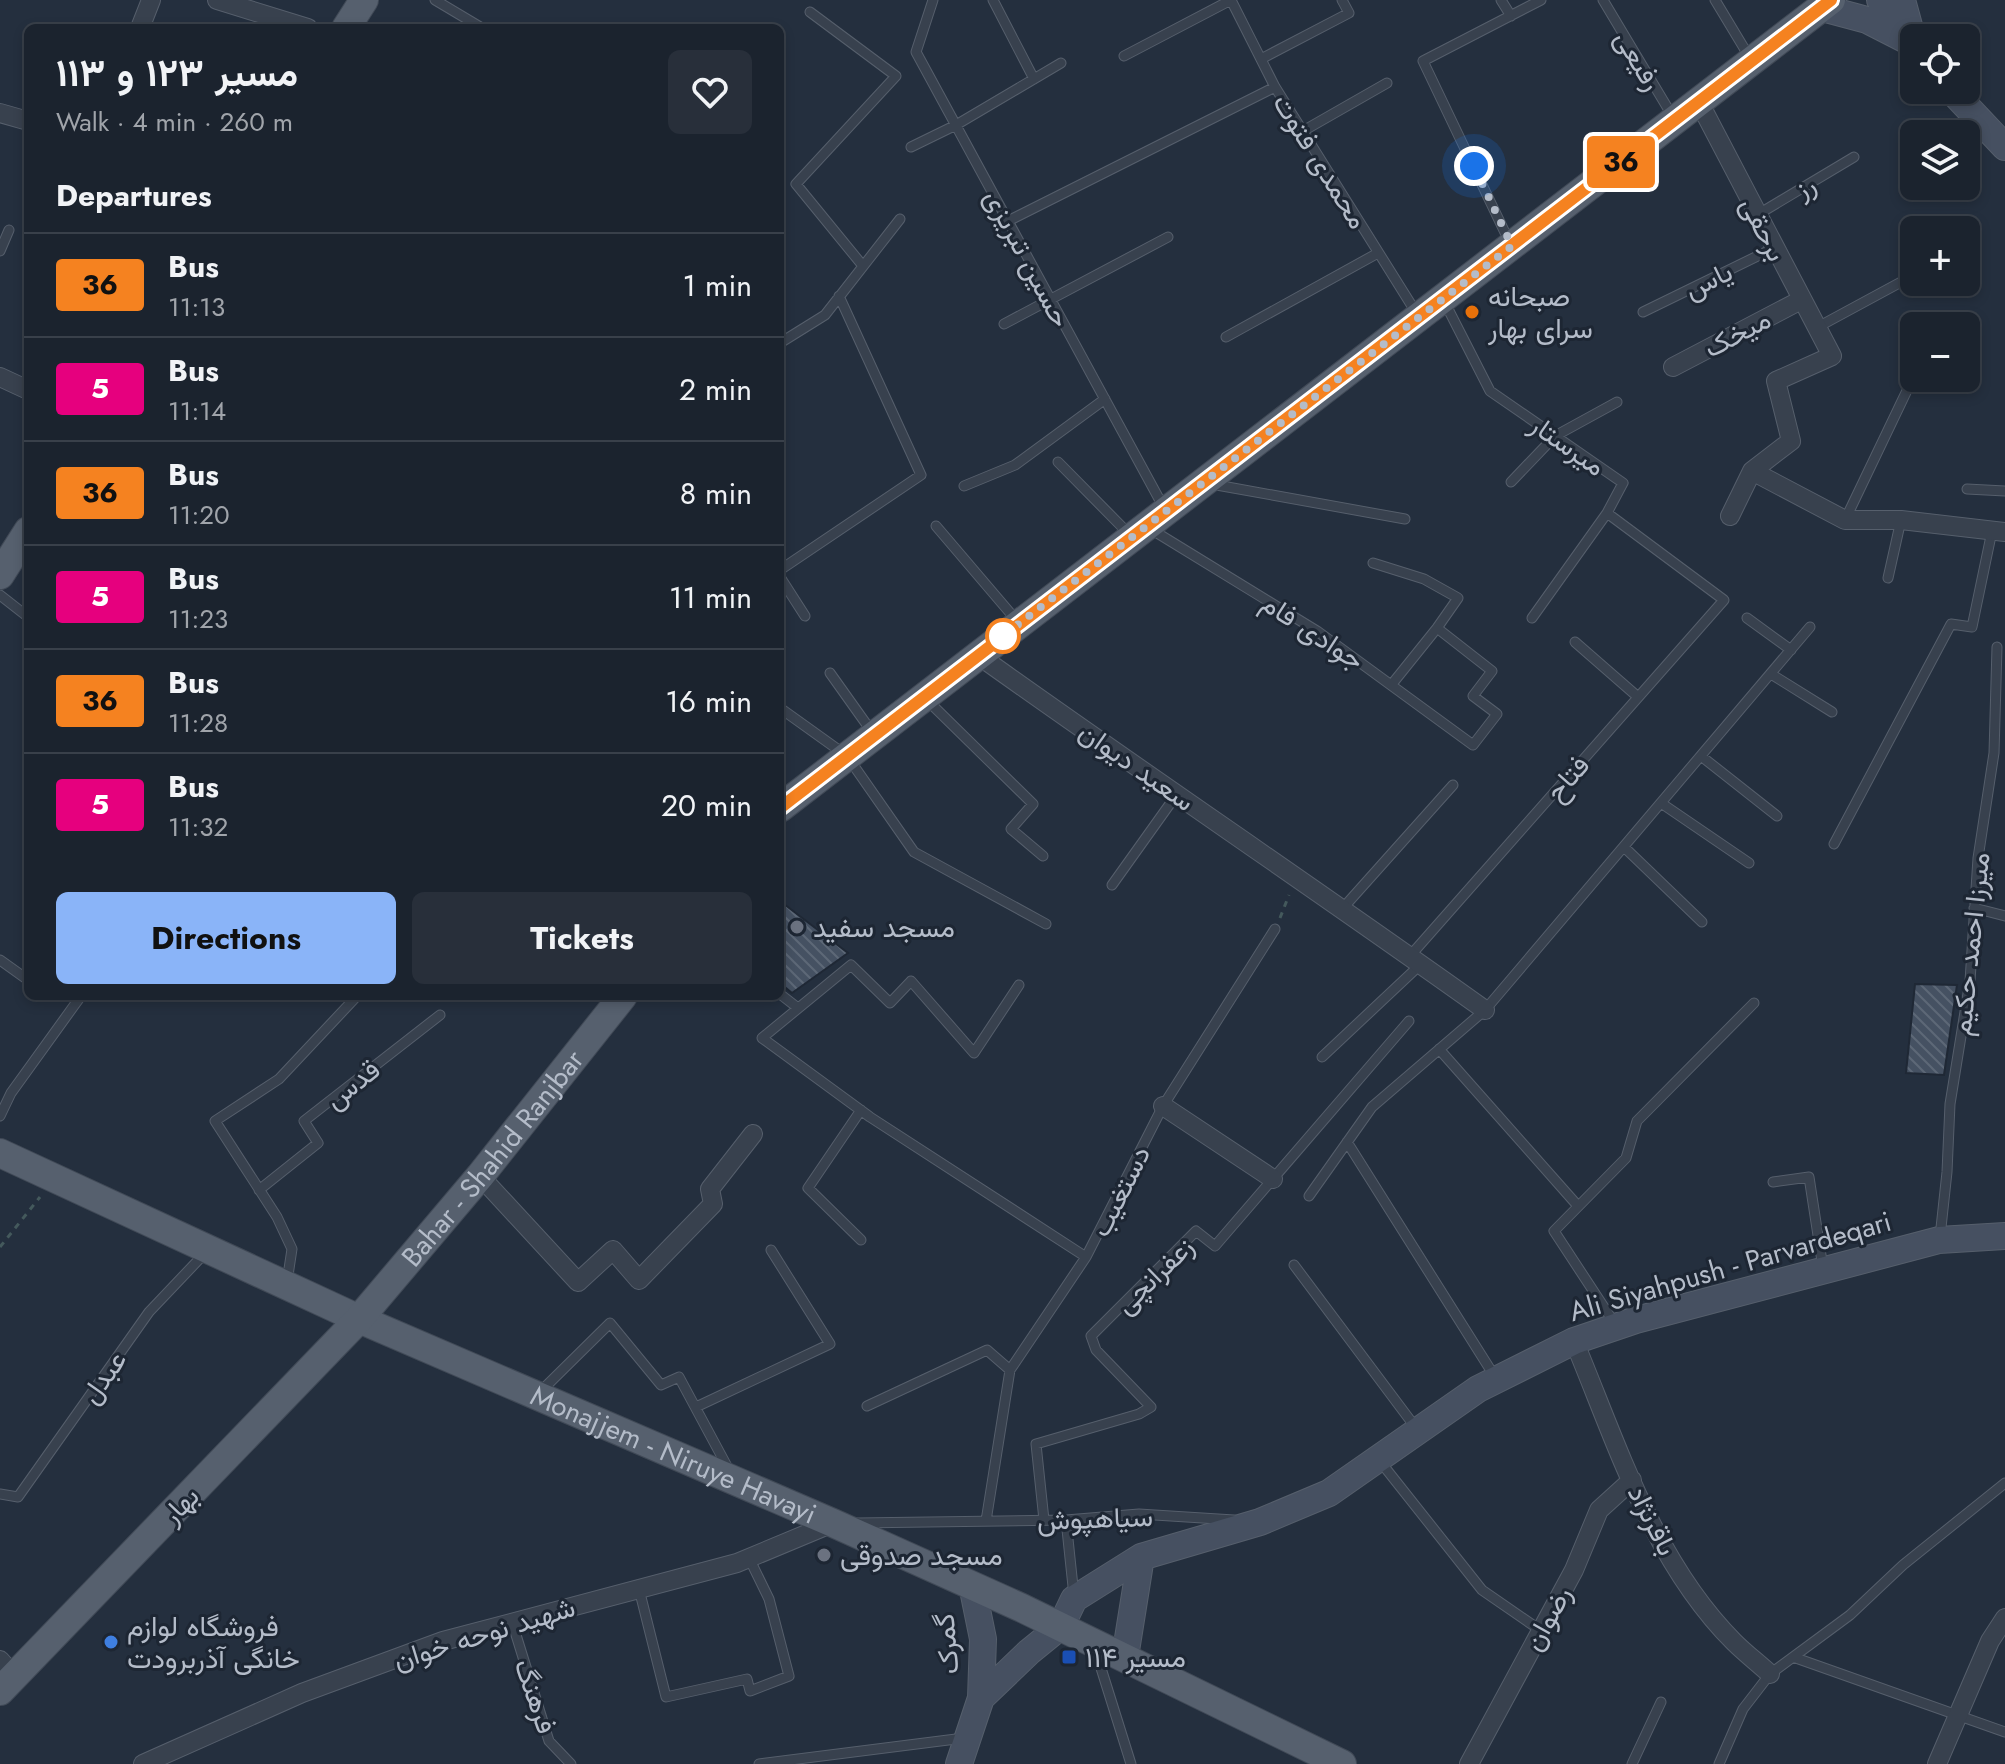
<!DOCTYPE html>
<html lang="en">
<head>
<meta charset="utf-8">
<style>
  :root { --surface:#1b232e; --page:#282f3a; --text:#f1f3f6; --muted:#a0a4aa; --line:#39404a; --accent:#8ab4f8 }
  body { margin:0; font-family:Jost,Vazirmatn,sans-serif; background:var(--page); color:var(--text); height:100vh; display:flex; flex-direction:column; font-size:30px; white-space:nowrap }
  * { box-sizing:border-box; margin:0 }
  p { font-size:26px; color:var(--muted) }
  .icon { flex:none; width:44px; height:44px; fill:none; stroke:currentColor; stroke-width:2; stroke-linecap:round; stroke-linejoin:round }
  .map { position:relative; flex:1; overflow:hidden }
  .sheet { position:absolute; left:24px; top:24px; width:760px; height:976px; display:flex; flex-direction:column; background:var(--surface); border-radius:12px; box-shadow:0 4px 12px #0003,0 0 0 2px var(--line) }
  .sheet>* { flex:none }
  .badge { padding:0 16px; border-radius:6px; font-size:28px; line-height:52px }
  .controls { position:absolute; left:1900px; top:24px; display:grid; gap:16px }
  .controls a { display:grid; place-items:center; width:80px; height:80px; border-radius:12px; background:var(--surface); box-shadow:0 4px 12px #0003,0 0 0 2px var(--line); font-size:40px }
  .you { position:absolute; width:40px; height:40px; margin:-20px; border:6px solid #fff; border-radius:50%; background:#1a73e8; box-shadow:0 0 0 12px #1a73e833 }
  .map>.badge { position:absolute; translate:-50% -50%; box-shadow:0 0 0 4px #fff }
  h2 { padding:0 32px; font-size:30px; line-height:72px }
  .round { display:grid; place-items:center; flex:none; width:84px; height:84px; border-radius:12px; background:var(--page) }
  .head { display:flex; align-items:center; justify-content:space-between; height:136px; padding:0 32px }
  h1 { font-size:38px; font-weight:700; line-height:60px }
  .action { display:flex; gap:16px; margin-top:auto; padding:16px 32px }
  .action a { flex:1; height:92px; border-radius:12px; background:var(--accent); color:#111; font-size:32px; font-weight:700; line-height:92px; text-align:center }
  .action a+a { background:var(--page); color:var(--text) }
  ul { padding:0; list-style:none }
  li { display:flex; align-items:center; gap:24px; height:104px; padding:0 32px; border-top:2px solid var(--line) }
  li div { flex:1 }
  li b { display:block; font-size:30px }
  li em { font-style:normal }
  li .badge { min-width:88px; font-weight:700; text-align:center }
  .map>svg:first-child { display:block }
  .building { fill:url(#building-back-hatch); stroke:#1f2835; stroke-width:2 }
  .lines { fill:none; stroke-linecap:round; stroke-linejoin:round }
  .lane-casing { stroke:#565f6c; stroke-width:11 }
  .street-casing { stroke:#565f6c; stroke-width:20 }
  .secondary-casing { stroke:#565f6c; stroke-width:28 }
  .primary-casing { stroke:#414a57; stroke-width:30 }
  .path { stroke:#44595c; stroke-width:3; stroke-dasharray:6 6; stroke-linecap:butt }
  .lane { stroke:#38414e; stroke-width:9 }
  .street { stroke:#38414e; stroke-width:18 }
  .secondary { stroke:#465061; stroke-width:26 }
  .primary { stroke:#56606e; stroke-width:28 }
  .line-casing { stroke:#fff; stroke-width:18 }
  .line { stroke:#f58220; stroke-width:12 }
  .walk { stroke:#b4bcc9; stroke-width:8; stroke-dasharray:0 14.4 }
  .food-dot { fill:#e8710a; stroke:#1d2633; stroke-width:3 }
  .stop-dot { fill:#fff; stroke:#f58220; stroke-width:4 }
  .worship-dot { fill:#6b7280; stroke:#1d2633; stroke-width:3 }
  .shop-dot { fill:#3f7fe0; stroke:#1d2633; stroke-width:3 }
  .transit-dot { fill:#1a4fb4; stroke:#1d2633; stroke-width:3 }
  .labels { text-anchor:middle; stroke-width:6; stroke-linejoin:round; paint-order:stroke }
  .street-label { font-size:28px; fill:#b4bcc9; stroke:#1d2633 }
  .poi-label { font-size:28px; fill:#b4bcc9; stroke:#1d2633; text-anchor:start }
</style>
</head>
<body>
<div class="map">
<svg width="2005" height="1764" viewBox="0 0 2005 1764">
  <defs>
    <pattern id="building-back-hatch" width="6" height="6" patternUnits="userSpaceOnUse" patternTransform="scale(2)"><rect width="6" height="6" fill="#455162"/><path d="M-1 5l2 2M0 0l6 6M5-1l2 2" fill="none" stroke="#5d6877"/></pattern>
  </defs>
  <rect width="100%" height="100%" fill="#242f3e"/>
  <path class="building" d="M780,901L848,953L792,993L780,983Z
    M1915,984L1957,985L1944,1075L1906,1073Z"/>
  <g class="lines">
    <g class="lane-casing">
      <path id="lane" d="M435,0L482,28
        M933,0L916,52L1164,508
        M993,0L1034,79
        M1231,0L1275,87L1417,314
        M1501,0L1511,16
        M1603,0L1673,117
        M1715,0L1750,58
        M810,12L896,76L796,184L863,266
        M1124,56L1231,0
        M1261,59L1349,13L1342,0
        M1303,131L1387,83
        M911,147L956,125L1061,63
        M1757,215L1854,157
        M1008,221L1275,87
        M1509,241L1423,61L1541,0
        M0,251L9,230
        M1643,312L1774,248
        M1004,324L1168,237
        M1816,328L1914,275
        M1226,337L1378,253
        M780,343L825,315L900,219
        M1058,462L1130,535
        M1511,482L1555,436L1617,402
        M1211,484L1405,519
        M964,486L1015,465L1105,399
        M1967,489L2005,491
        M1845,520L1912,380
        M936,526L1017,621
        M1149,528L1317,631L1473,745L1497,714L1473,696L1492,671L1437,628
        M1373,563L1424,579L1458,598L1437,628L1392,684
        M780,570L921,475L839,296
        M780,577L805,616
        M1888,578L1901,520
        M0,595L28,617
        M1532,618L1607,513
        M1747,618L1791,650
        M1575,642L1638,697
        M830,673L872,732
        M1771,674L1832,712
        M926,699L1033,804L1011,829L1043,856
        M780,708L847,756L914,852L1046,924
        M1701,756L1777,816
        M1661,803L1749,863
        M1834,844L1951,624L1972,627L1992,531
        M1624,847L1702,922
        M1112,885L1177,794
        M1343,908L1453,785
        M1974,908L2005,916
        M1410,956L1724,600L1607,513L1623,483L1490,391L1444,301
        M0,960L28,980
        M1019,985L974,1053L911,981L890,1003L851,965L762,1038L870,1117L1086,1257
        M780,994L798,1008
        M1439,1049L1578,1206
        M1322,1057L1421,964
        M0,1116L11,1093L81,996
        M1347,1142L1495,1377
        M1773,1182L1809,1177L1823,1268
        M259,1190L318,1143L304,1121L440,1015
        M1309,1196L1372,1107L1485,1010L1810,627
        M1940,1237L1947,1172L1950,1104L1970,981L1978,858L1994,753L1997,647
        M861,1240L808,1188L861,1110
        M1294,1265L1416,1428
        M287,1282L292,1249L277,1217L215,1121L279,1079L357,996
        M1615,1324L1554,1231L1626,1158L1637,1121L1754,1003
        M539,1393L610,1323L661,1385L679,1377L729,1470
        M867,1406L987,1350L1010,1370
        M696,1407L830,1344L771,1250
        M1379,1460L1482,1590L1540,1630
        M0,1494L18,1497L149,1312L206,1252
        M1044,1520L1036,1444L1139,1414L1151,1407L1096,1350L1091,1336L1196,1231L1215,1246L1409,1021
        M1066,1520L1074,1596
        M986,1521L1010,1370L1086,1257L1163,1106L1275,929
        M857,1523L1066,1520L1139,1514L1234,1520
        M639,1589L666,1697L747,1679L750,1691L789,1676L769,1599L749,1558
        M512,1622L549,1741L571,1764
        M1095,1649L1131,1764
        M1793,1657L2005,1732
        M759,1764L964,1738
        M1632,1764L1661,1702
        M1719,1764L1743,1709L1770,1674L1850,1615L1903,1565L2005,1483"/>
    </g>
    <g class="street-casing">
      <path id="street" d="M217,0L308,28
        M140,28L151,0
        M1699,102L1832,356L1776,381L1791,441L1752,471L1730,516
        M0,113L28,121
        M1673,367L1801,300
        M0,377L28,390
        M1752,471L1845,520H1901L2005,532
        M978,655C1146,775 1317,890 1485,1010
        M1163,1106L1273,1179
        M480,1176L578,1282L613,1250L639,1280L713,1204L710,1189L753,1134
        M1574,1341C1617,1444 1653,1561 1734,1642C1745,1653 1758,1663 1770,1674
        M0,1660L14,1676
        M143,1764L302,1693L443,1641L737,1563L833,1523
        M1469,1764L1574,1570L1599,1510L1632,1480
        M1937,1764L1990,1641L2005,1618"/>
    </g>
    <g class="secondary-casing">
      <path id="secondary" d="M1880,0L1906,36
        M1822,8L1867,20L1914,44L1902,0
        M1951,90L2005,147
        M1125,1657L1141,1557
        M981,1698L1029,1652L1061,1626L1074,1599L1141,1557L1260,1522L1329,1493L1478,1389L1574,1341L1636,1320L1939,1240L2005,1236
        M959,1764L981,1698L983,1639L972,1585"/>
    </g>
    <g class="primary-casing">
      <g id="primary">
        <path d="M346,28L364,0"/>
        <path d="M0,575L28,531"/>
        <path d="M780,808L1831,0"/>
        <path id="s1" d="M0,1153L359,1319L833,1523L1022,1608L1342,1764"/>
        <path id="s2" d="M0,1691L359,1319L480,1176L623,996"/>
      </g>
    </g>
    <path class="path" d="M1280,918L1289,895
      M0,1247L40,1197"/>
    <use href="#lane" class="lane"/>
    <use href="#street" class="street"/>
    <use href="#secondary" class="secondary"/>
    <use href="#primary" class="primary"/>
  </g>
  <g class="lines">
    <g class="line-casing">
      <path id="line" d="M780,808L1831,0"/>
    </g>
    <use href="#line" class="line"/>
    <path class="walk" d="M1003,636L999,639L1512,246L1474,166"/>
  </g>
  <circle class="food-dot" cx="1472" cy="312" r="8"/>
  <circle class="stop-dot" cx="1003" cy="636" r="16"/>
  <g class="worship-dot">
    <circle cx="797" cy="927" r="8"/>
    <circle cx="824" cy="1555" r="8"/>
  </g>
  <circle class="shop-dot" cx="111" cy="1642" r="8"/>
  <rect class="transit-dot" x="1061" y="1649" width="16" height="16" rx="4"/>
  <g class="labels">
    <g class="street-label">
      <text transform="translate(1639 60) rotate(59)" y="10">رفیعی</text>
      <text transform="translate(1321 161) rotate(58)" y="10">محمدی فتوت</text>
      <text transform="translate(1805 186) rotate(-31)" y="10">رز</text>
      <text transform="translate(1764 229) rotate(63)" y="10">برحقی</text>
      <text transform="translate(1028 258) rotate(62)" y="10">حسین تبریزی</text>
      <text transform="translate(1708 280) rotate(-26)" y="10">یاس</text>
      <text transform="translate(1737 333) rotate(-28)" y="10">میخک</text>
      <text transform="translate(1568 445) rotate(35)" y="10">میرستار</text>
      <text transform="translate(1313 631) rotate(33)" y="10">جوادی فام</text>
      <text transform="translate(1137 766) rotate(35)" y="10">سعید دیوان</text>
      <text transform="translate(1567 778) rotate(-49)" y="10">فتاح</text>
      <text transform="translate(1970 944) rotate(-84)" y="10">میرزا احمد حکیم</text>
      <text transform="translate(352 1084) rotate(-38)" y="10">قدس</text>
      <text dy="10" stroke="none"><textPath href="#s2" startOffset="726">Bahar - Shahid Ranjbar</textPath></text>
      <text transform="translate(1120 1191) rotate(-63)" y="10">دستغیب</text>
      <text transform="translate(1730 1266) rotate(-16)" y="10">Ali Siyahpush - Parvardeqari</text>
      <text transform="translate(1154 1275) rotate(-44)" y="10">زعفرانچی</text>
      <text transform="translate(103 1377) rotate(-55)" y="10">عبدل</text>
      <text dy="10" stroke="none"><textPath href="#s1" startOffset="738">Monajjem - Niruye Havayi</textPath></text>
      <text transform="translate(180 1505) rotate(-46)" y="10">بهار</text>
      <text transform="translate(1095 1518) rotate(-2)" y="10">سیاهپوش</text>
      <text transform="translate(1653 1520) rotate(63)" y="10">باقرنژاد</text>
      <text transform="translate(1547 1618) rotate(-61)" y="10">رضوان</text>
      <text transform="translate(484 1633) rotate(-17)" y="10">شهید نوحه خوان</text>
      <text transform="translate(946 1644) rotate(-95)" y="10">گمرک</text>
      <text transform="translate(536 1696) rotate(71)" y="10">فرهنگ</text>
    </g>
    <g class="poi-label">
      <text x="1488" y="306">صبحانه<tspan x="1488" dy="32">سرای بهار</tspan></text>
      <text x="813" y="937">مسجد سفید</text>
      <text x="840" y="1565">مسجد صدوقی</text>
      <text x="127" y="1636">فروشگاه لوازم<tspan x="127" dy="32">خانگی آذربرودت</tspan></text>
      <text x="1085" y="1667">مسیر ۱۱۴</text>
    </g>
  </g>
</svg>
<div class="controls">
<a><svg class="icon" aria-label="locate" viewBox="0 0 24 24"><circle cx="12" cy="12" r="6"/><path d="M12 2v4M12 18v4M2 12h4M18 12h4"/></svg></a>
<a><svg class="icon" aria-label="layers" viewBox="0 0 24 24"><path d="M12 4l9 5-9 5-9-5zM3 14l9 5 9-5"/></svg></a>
<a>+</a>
<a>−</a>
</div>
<div class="you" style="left:1474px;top:166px"></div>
<b class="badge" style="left:1621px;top:162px;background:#f58220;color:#111">36</b>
<section class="sheet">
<div class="head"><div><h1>مسیر ۱۲۳ و ۱۱۳</h1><p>Walk · 4 min · 260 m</p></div><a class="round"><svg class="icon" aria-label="heart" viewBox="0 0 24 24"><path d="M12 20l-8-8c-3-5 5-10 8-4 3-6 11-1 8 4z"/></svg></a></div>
<h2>Departures</h2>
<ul>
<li><span class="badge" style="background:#f58220;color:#111">36</span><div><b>Bus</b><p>11:13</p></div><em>1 min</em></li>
<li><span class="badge" style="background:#e6007e;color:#fff">5</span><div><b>Bus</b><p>11:14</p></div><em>2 min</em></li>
<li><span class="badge" style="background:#f58220;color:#111">36</span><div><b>Bus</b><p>11:20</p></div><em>8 min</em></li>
<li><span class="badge" style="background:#e6007e;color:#fff">5</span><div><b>Bus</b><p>11:23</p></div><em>11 min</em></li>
<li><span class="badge" style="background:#f58220;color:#111">36</span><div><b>Bus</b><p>11:28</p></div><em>16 min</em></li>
<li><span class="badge" style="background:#e6007e;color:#fff">5</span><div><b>Bus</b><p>11:32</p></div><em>20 min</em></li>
</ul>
<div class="action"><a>Directions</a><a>Tickets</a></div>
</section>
</div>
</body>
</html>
